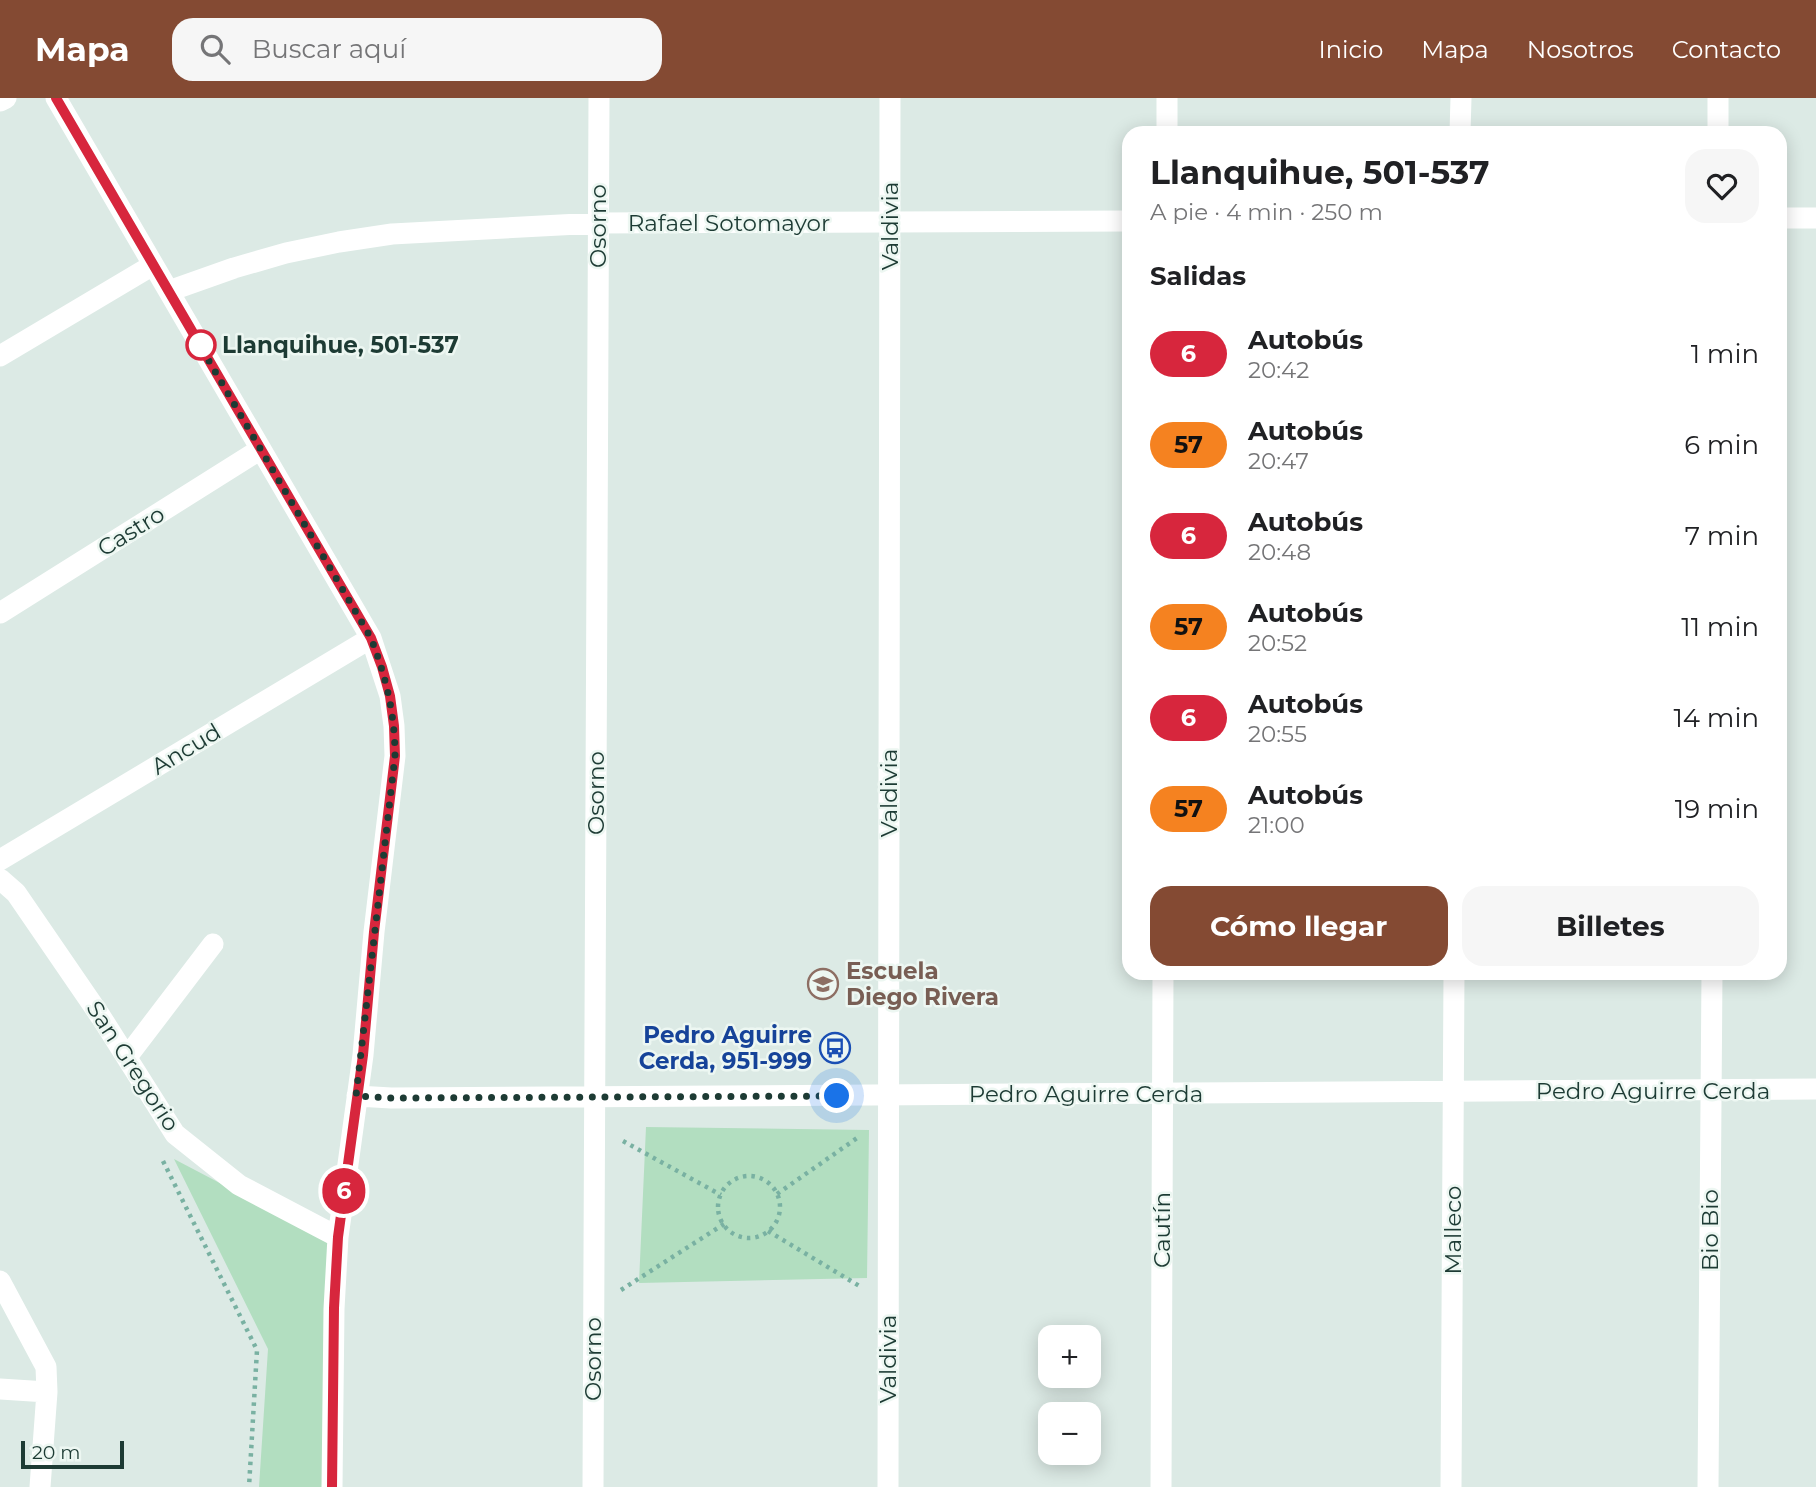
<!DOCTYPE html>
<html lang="es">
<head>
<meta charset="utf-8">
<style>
  :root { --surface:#fff; --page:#f6f6f6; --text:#202124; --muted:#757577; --accent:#844a33 }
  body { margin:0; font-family:Montserrat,sans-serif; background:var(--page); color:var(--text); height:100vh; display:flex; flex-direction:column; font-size:26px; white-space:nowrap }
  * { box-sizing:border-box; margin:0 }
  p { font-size:23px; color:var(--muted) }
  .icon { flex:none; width:38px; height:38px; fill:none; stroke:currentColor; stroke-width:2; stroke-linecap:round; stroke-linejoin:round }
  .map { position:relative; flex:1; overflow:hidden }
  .panel { position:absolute; left:1122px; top:28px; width:665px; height:854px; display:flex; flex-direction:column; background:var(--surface); border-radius:21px; box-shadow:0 4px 18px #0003 }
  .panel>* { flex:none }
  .badge { padding:0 14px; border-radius:23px; font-size:24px; line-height:46px }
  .fabs { position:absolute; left:1038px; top:1227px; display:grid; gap:14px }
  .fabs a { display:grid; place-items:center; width:63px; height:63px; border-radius:14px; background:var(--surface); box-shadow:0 4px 18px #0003; font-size:35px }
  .scale { position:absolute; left:21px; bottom:18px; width:103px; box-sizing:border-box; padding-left:7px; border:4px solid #1d3b34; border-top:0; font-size:19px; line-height:24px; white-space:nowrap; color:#1d3b34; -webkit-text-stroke:5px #edf7f2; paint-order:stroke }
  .you { position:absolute; width:35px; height:35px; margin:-18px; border:5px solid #fff; border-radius:50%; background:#1a73e8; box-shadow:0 0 0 10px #1a73e833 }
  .map>.badge { position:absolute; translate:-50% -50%; box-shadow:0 0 0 4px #fff }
  h2 { padding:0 28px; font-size:26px; line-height:63px }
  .round { display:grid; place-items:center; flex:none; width:74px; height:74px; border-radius:21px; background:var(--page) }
  .headline { display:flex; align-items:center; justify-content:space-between; height:119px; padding:0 28px }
  h1 { font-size:33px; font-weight:700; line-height:52px }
  .primary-button { display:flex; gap:14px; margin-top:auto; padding:14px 28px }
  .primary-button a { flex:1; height:80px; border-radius:21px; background:var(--accent); color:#fff; font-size:28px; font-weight:700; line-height:80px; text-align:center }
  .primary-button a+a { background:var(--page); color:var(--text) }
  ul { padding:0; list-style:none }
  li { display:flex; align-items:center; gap:21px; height:91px; padding:0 28px }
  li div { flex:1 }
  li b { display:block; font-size:26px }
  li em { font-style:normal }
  li .badge { min-width:77px; font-weight:700; text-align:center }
  header { display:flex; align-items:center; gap:42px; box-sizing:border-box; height:98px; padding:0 35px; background:var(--accent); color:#fff }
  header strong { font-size:33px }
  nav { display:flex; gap:38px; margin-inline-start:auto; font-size:24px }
  .search { width:490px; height:63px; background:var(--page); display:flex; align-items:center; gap:18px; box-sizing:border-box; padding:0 24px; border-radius:21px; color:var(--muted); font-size:26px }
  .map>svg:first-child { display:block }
  .green { fill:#b2dec0 }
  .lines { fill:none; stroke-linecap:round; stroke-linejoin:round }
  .path { stroke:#79b1a2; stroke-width:4.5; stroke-dasharray:3.5 5; stroke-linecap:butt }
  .minor { stroke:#fff; stroke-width:21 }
  .tertiary { stroke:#fff; stroke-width:21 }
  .line-casing { stroke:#fff; stroke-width:16 }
  .line { stroke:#d7263d; stroke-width:10 }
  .walk { stroke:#1d3b34; stroke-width:7; stroke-dasharray:0 12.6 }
  .stop-dot { fill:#fff; stroke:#d7263d; stroke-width:3.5 }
  .labels { text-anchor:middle; stroke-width:5; stroke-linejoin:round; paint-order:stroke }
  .street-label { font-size:23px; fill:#1d3b34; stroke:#edf7f2 }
  .stop-label { font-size:23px; font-weight:bold; fill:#1d3b34; stroke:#edf7f2; text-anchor:start }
  .education-label { font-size:23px; font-weight:bold; fill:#785e54; stroke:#edf7f2; text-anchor:start }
  .transit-label { font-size:23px; font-weight:bold; fill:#164399; stroke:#edf7f2; text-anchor:end }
</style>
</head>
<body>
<header>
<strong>Mapa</strong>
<div class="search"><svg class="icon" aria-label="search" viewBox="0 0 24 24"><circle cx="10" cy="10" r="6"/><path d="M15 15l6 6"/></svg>Buscar aquí</div>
<nav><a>Inicio</a><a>Mapa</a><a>Nosotros</a><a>Contacto</a></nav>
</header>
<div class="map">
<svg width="1816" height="1389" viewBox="0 0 1816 1389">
  <rect width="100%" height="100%" fill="#dceae5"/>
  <path class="green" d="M646,1029L869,1032L867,1180L639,1185Z
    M174,1061L330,1143L324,1389H259L268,1251Z"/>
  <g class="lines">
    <path class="path" d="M623,1043L721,1097
      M163,1063L257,1252L249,1389
      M718 1109a31 31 0 1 1 62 0a31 31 0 1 1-62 0Z
      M777,1096L860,1038
      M768,1133L861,1189
      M621,1192L724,1126"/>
    <path class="minor" d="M56,0L371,540L390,598L394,628L395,658L374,834L363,957L338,1139L334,1211L332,1389
      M0,3L6,0
      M1167,35V0
      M1460,35L1461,0
      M1718,35V0
      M1780,120H1816
      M169,193L234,170L286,155L339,144L392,136L598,125L1129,123
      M0,258L153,167
      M0,515L261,351
      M0,762L371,540
      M0,781L16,795L101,919L175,1036L239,1087L338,1139
      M127,959L213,846
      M357,998L391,1000L1816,991
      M0,1183L46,1269L47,1294L40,1389
      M0,1291L47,1294
      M593,1389L599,0
      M1161,1389L1163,875
      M1451,1389L1454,875
      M1708,1389L1712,875"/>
    <path class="tertiary" d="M888,1389L890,0"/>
  </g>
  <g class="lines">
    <g class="line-casing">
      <path id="line" d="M56,0L371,540L382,569L390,598L394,628L395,658L374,834L363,957L338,1139L334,1210L332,1389"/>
    </g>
    <use href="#line" class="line"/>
    <path class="walk" d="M201,247L195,239L371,540C386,579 395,616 395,658L356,998L391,1000L837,998"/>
  </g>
  <defs>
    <g id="school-ring" transform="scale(1.575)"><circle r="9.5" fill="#edf7f2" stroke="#8d6e63" stroke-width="1.5"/><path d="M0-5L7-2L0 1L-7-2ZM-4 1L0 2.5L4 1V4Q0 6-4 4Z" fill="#8d6e63"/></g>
    <g id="bus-ring" transform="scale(1.575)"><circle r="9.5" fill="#edf7f2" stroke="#1a4fb4" stroke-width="1.5"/><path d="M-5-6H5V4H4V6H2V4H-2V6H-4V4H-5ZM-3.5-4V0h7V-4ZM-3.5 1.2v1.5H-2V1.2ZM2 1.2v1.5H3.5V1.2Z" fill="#1a4fb4"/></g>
  </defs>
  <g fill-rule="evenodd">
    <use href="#school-ring" x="823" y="886"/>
    <use href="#bus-ring" x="835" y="950"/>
  </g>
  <circle class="stop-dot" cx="201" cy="247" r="14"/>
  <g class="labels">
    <g class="street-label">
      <text x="729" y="133">Rafael Sotomayor</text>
      <text transform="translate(598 128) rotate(-90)" y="8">Osorno</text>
      <text transform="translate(890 128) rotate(-90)" y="8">Valdivia</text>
      <text transform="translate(131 433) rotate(-32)" y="8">Castro</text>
      <text transform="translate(186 651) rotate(-31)" y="8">Ancud</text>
      <text transform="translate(596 695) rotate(-90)" y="8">Osorno</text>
      <text transform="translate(889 695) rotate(-90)" y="8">Valdivia</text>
      <text transform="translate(133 968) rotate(57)" y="8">San Gregorio</text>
      <text x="1653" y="1001">Pedro Aguirre Cerda</text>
      <text x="1086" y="1004">Pedro Aguirre Cerda</text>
      <text transform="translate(1162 1132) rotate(-90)" y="8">Cautín</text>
      <text transform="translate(1453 1132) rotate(-90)" y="8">Malleco</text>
      <text transform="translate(1710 1132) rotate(-90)" y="8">Bio Bio</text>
      <text transform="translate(593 1261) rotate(-90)" y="8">Osorno</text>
      <text transform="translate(888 1261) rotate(-90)" y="8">Valdivia</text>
    </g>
    <g class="stop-label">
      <text x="222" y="255">Llanquihue, 501-537</text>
    </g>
    <g class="education-label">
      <text x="846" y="881">Escuela<tspan x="846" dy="26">Diego Rivera</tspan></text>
    </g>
    <g class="transit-label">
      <text x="812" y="945">Pedro Aguirre<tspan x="812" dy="26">Cerda, 951-999</tspan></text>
    </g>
  </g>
</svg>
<div class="fabs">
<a>+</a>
<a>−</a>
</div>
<div class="scale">20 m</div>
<div class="you" style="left:837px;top:998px"></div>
<b class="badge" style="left:344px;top:1093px;background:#d7263d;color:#fff">6</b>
<section class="panel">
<div class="headline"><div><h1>Llanquihue, 501-537</h1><p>A pie · 4 min · 250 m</p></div><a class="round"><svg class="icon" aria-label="heart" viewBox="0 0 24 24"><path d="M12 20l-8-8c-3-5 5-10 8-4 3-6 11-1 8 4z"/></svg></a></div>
<h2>Salidas</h2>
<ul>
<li><span class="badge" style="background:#d7263d;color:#fff">6</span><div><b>Autobús</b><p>20:42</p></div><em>1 min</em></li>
<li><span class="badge" style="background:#f58220;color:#111">57</span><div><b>Autobús</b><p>20:47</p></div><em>6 min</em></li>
<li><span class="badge" style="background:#d7263d;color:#fff">6</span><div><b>Autobús</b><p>20:48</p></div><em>7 min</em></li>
<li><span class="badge" style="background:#f58220;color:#111">57</span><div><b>Autobús</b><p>20:52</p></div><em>11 min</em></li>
<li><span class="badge" style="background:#d7263d;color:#fff">6</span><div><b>Autobús</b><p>20:55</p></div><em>14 min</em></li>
<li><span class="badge" style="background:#f58220;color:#111">57</span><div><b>Autobús</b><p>21:00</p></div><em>19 min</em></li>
</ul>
<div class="primary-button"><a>Cómo llegar</a><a>Billetes</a></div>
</section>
</div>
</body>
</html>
